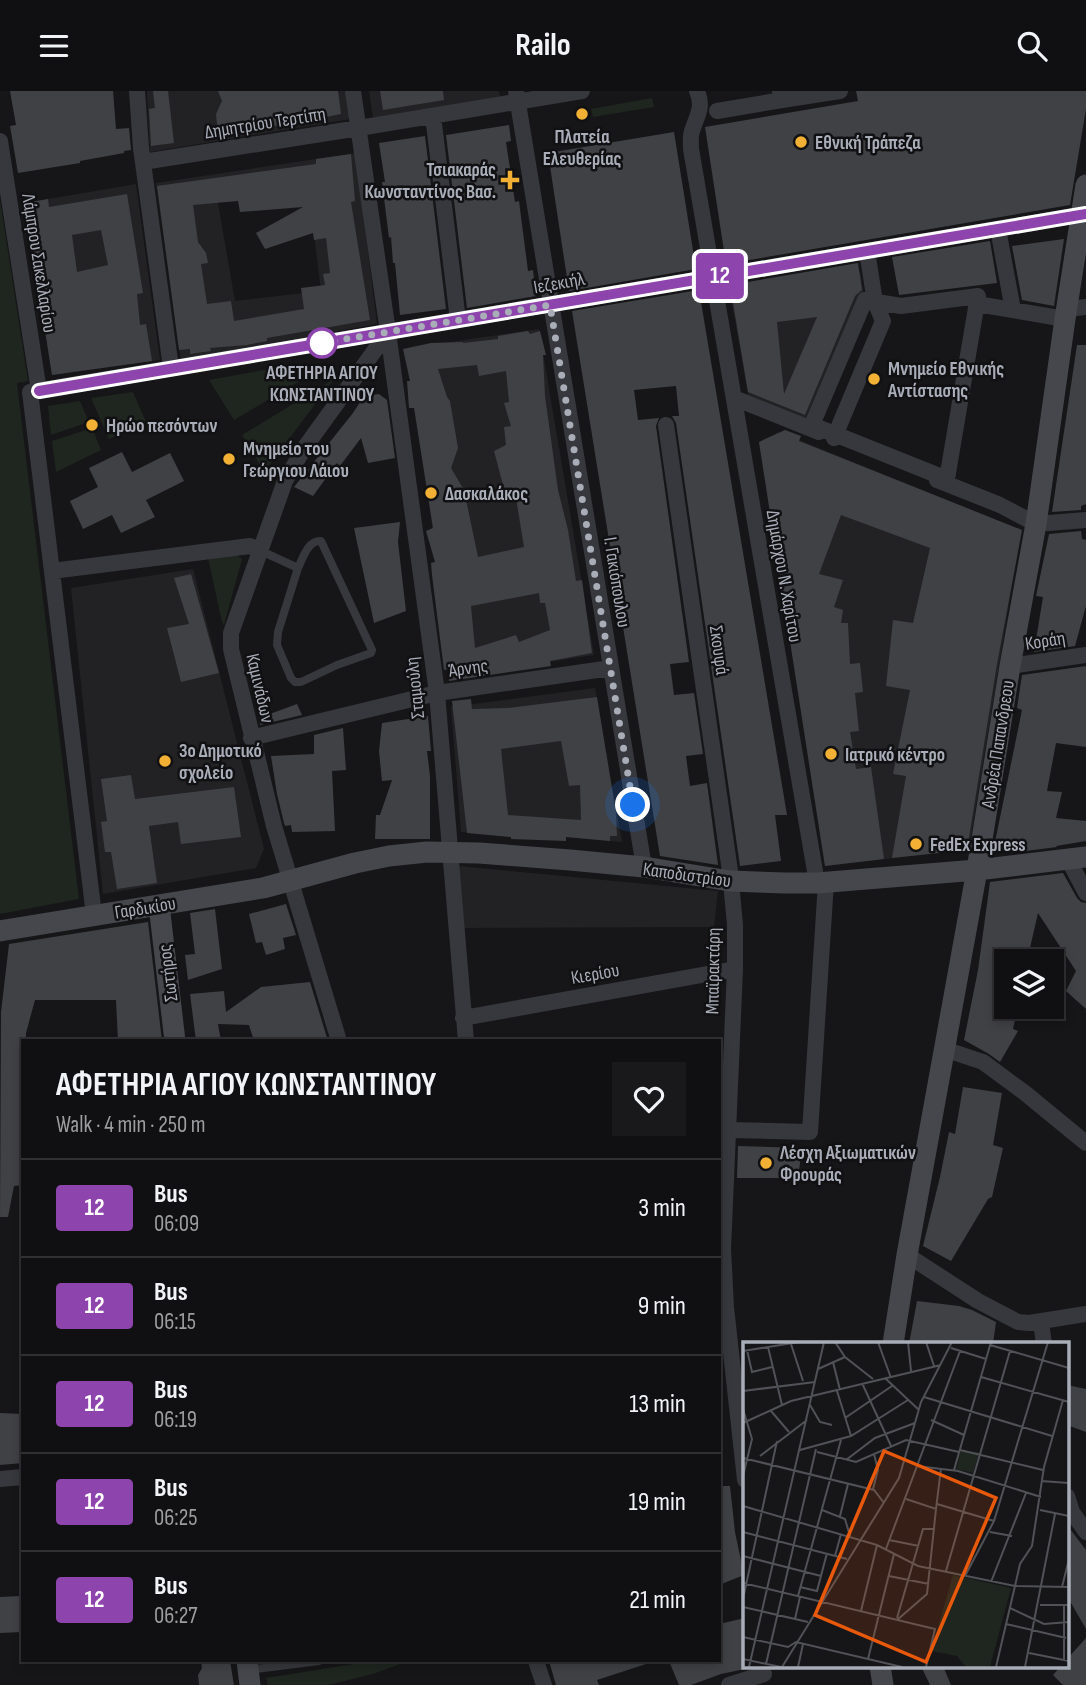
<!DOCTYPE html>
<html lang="en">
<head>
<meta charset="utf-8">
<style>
  :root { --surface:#101012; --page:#19191b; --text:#f1f3f6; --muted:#9c9d9f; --line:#303032 }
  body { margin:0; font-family:"Sofia Sans Condensed",sans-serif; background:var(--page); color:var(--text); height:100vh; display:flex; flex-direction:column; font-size:26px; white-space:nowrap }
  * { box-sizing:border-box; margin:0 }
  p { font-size:23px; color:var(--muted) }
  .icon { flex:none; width:38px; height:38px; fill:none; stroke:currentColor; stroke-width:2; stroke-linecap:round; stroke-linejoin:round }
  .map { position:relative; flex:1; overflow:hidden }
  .drawer { position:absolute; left:21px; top:948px; width:700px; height:623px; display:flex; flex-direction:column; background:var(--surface); border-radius:0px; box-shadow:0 4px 10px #0003,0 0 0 2px var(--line) }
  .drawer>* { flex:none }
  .badge { padding:0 14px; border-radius:5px; font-size:24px; line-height:46px }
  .tools { position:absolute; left:994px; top:858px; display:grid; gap:14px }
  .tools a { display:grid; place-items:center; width:70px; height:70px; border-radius:0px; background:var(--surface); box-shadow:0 4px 10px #0003,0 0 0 2px var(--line); font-size:35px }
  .you { position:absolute; width:35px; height:35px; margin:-18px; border:5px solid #fff; border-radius:50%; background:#1a73e8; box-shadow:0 0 0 10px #1a73e833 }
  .map>.badge { position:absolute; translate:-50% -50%; box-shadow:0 0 0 4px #fff }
  .round { display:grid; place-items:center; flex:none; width:74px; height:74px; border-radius:0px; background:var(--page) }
  .head { display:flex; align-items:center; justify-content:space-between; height:119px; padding:0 35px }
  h1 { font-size:33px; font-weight:700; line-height:52px }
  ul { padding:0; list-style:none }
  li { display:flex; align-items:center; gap:21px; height:98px; padding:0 35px; border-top:2px solid var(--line) }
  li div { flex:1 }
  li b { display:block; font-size:26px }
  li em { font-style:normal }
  li .badge { min-width:77px; font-weight:700; text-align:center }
  header { display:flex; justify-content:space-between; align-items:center; height:91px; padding:0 35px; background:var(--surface); font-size:32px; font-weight:700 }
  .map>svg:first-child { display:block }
  .built { fill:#222225; fill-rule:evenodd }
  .green { fill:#1e261f }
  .building { fill:#404145; fill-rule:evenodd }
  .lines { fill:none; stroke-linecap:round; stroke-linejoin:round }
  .lane { stroke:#37383d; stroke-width:8 }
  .street { stroke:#37383d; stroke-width:16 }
  .secondary { stroke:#45474d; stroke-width:21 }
  .line-casing { stroke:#fff; stroke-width:16 }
  .line { stroke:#8e44ad; stroke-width:10 }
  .walk { stroke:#a8adb8; stroke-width:7; stroke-dasharray:0 12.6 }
  .poi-dot { fill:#f2b134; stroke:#111113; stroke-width:2.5 }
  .stop-dot { fill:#fff; stroke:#8e44ad; stroke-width:3.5 }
  .labels { text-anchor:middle; stroke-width:5; stroke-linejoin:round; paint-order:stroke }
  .street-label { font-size:19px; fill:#a8adb8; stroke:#111113 }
  .poi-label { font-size:19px; font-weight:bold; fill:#a8adb8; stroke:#111113; text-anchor:start }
  .stop-label { font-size:19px; font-weight:bold; fill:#a8adb8; stroke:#111113 }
  .inset-road { fill:none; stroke:#505258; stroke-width:2 }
  .view { fill:#e8590c; fill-opacity:0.15; stroke:#e8590c; stroke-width:3.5 }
  .inset-edge { fill:none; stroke:#a8adb8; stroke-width:3.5 }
</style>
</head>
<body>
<header><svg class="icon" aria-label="menu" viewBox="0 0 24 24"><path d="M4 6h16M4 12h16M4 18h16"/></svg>Railo<svg class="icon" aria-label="search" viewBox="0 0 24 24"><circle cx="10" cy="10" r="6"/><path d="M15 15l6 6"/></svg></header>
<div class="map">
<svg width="1086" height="1594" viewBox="0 0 1086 1594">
  <rect width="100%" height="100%" fill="#161618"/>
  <path class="built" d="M147,0H348L351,28L150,61Z
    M369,0H499L500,6L373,27Z
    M356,62L377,233L181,269L156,92ZM308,93L321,200L235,210L217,106Z
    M136,93L160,269L52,284L25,112Z
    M860,180L865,209L812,334L749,309L730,201Z
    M539,238L594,564L451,586L410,257Z
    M779,341L1021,439L969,758L825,775L759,351Z
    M193,478L264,758L256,777L103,803L71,497Z
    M595,597L622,751L533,743L461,741L451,616Z
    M459,775L718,800L714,836L464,837Z"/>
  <path class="green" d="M652,7L654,16L593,26L591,18Z
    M0,109L28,290L17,292L79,808L0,823Z
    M303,272L310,284L234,329L209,289Z
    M334,288L264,381L242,344Z
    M133,301L146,331L109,348L91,307Z
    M80,310L89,331L51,344L48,315Z
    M92,337L101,359L56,381L52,350Z
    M236,463L242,468L224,534L222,531L208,467Z
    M372,1570H400V1573L373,1583L328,1594H268L266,1587Z"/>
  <path class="building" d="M10,0H113L116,38L129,37L131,59L124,60V62L80,70V72L18,82L10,35L16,34Z
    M153,0H168L174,52L151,55L149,18L155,17Z
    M218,0H338L341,23L297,32L218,43L216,23L222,10Z
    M380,0H443L444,9L383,19Z
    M856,0H1086V18L1070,114L726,173L705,36L858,10Z
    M509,34L511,50L506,51L515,111L519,110L528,180L533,179L536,205L467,217L446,44Z
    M674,41L696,178L569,200L548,62Z
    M425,45L446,218L400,224L395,172H393L391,146L389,147L382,91H385L379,52Z
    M351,63L355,110L351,111L370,229L267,247V250L247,254L210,257L211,260L190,263V258L179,259L157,95L316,73V68ZM238,110L240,121L303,116L256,142L265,158L313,142L314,149L326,147L330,182L323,183L325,194L301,197L304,218L234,230L231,210L207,213L201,173L208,172L206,162L198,151L193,114Z
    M127,103L143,202L137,203L140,234L146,233L152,270L52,284L25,112L48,108L49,116ZM101,139L108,174L77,181L72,144Z
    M1064,148L1054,215L1022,209L1012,155Z
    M990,150L997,192L899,204L892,166Z
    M858,172L862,199L855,205L805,324L748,301L730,194ZM817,226L784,303L777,231Z
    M699,199L787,724H775L781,770L740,775L676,332L672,325H679L676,295L634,299L638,329L659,327L656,335L689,571L670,573L674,604L694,602L703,663L686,665L690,695L707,692L718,774L660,765L572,220Z
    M528,240L530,243L540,240L546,264H543L545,305L558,399L568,439L576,490L582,489L592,562L550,570L551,575L449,590L448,578L444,579L432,484L431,472L435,471L426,440L433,437L414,317H409L407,290H410L403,258L431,252L463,251V252L498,248V245ZM477,274L479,285L506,280L509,311L504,312L511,335L504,336L506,354L494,360L507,409L516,407L524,456L478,466L464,399L451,377L458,357L450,310L447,306L438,278ZM539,502L540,512H545L550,539L519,551L516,544L475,557L471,515Z
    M1077,254H1086V413L1081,415V419L1052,421Z
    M379,303L387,309L395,367L368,372L361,347L340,375L337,372L313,405L294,396L353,322L364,305Z
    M785,339L801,345L799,350L1022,439L997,573L967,759L892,767L906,685L893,683L910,599L886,595L893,529L913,532L930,457L841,424L819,483L843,489L834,516L843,519L841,532H848L850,573L860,572L863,601L855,602L859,640L850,641L856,678L871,676L884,768L825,775L759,351Z
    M122,361L132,381L170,362L184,390L146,409L155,426L121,442L112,424L83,438L70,410L98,396L89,377Z
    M400,431L398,451L406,520L374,532L354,437Z
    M1081,440L1082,448L1086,449V515L1075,555L1034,561L1043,506L1036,505L1049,443Z
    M191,483L219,582L181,591L167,537L189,533L174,487Z
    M1086,575V656L1056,652L1047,700L1062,701L1056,727L1086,730V750L1056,755L1057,756L1011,762L995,751L1022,619L1017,617L1022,584Z
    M597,606L616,722L617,745H610V750L566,746V750L511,748V746L467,742L452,610L471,608L472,618L508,617ZM561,650L569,695L580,694L581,729L508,724L501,658Z
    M297,613L302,624L260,634L259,627Z
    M428,625L431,660H427L430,685V748H375L376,724H380L392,689L382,690L379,660L382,632Z
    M343,637L346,679L332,680L335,740L292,741L291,734L285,735L284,732L277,703L271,665L314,663V644Z
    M131,684L135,708L234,696L241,746L181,753L178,731L149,735L157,792L117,798L111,761H105L101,731L107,730L101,688Z
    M1063,782L1077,807L1081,811L1086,812V918L1066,900L1076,880L1038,822L1027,870H1006V915H1018L1013,938L1018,940L1000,971L989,963L964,949L978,879L990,791Z
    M286,813L296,844L283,847L285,858L266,864L262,851L256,852L249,823Z
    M215,818L222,878L188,889L185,864L195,863L190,822Z
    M148,831L162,950H118L116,909H35L26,942V950H23V1094L14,1095L8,1126H0L1,921L9,853Z
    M310,891L328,950H254L249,934L218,933L221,950H196L190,903L224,900L226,921L261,896Z
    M963,996L1002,1002L993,1054L1003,1057L992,1106L988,1108L951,1170L923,1155L940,1086L949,1041L955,1043Z
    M738,1055L802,1057L798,1087H737Z
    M917,1210L959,1215L972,1219L996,1231L993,1253H909Z
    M1067,1294L1086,1298V1341L1067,1334Z
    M0,1322L23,1323V1372L0,1374Z
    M719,1395H730L735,1441L744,1484L719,1494Z
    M1067,1434L1086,1459V1538L1067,1505Z
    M20,1505L22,1541L0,1542V1506Z
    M745,1527V1578L721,1583L691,1594H679L669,1570H719V1533Z
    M1086,1547V1594H1063L1053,1584L1061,1575H1067V1568Z
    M201,1570H230L234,1594H199L198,1584L202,1577Z
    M549,1570H645L646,1573L597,1589L599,1594H556Z
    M921,1575H943L951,1594H930Z"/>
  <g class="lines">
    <path class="lane" d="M259,459L298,477L278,541L277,554L291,587L295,591H301L337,574L371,562L372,559L321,450C308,449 303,467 298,477
      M248,1579L319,1570"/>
    <path class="street" d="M137,0L141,57L171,277
      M353,0L388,241L437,602L466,950
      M516,0L644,776
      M697,0C704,17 697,24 692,40C690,46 691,52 691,58L817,792
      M780,0L782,9L840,0
      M717,20L782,9
      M433,25L458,229
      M0,50L39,300
      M143,71L359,37L582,0
      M998,138L1013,219
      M978,205L947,388L812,334L865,209L901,215Z
      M977,213L1065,228
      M1066,218L1086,216
      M734,307L819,341
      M666,334L730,780L735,834V878L723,1158L726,1216L745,1389
      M834,347L883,230L875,211L867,160
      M937,389L1000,414L1036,433L1086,429
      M52,480L250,455L259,459
      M1010,575L1086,564
      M251,647L437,602L611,577
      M1068,768L1086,802
      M94,824L30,301L1086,123
      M463,927L735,878
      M339,950L274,735L231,558V542L285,390L303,359L388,241
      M944,958L983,971L1025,1002L1086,1052
      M729,1039L810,1041L826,791
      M907,1164L978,1210L1018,1231L1029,1232L1086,1223
      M1041,1231L1044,1253
      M0,1388L23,1386
      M1067,1405L1072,1421L1086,1441
      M536,1570L544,1594
      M729,1594L764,1583"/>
    <path class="secondary" d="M159,814L175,950
      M0,840L263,797L355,772L389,765L427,761L479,762L570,769L644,776L730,790L785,792H817L977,779L1086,766
      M893,1253L907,1164L977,779L1010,575L1036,433L1065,228L1086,94
      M247,1570L250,1594
      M880,1575L883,1594"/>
  </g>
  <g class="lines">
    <g class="line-casing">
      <path id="line" d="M39,300L1086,123"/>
    </g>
    <use href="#line" class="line"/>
    <path class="walk" d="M322,252L550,214L633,714"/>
  </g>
  <g class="poi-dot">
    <circle cx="582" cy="23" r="7"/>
    <circle cx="801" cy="51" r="7"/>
    <path d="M506.5 78.5h7v7h7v7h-7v7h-7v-7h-7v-7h7z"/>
    <circle cx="874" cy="288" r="7"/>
    <circle cx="92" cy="334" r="7"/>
    <circle cx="229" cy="368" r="7"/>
    <circle cx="431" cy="402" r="7"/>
    <circle cx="831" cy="663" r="7"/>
    <circle cx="165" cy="670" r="7"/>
    <circle cx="916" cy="753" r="7"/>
    <circle cx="766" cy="1072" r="7"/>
  </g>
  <circle class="stop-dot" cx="322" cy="252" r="14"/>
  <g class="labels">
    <g class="street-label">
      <text transform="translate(265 31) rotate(-9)" y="7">Δημητρίου Τερτίπη</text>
      <text transform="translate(40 172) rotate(81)" y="7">Λάμπρου Σακελλαρίου</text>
      <text transform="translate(559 191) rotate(-10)" y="7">Ιεζεκιήλ</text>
      <text transform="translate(785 485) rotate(80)" y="7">Δημάρχου Ν. Χαρίτου</text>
      <text transform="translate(618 491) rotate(81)" y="7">Ι. Γακιόπουλου</text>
      <text transform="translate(1045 549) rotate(-9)" y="7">Κοράη</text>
      <text transform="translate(720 559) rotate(82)" y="7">Σκουφά</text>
      <text transform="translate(468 576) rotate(-8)" y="7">Άρνης</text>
      <text transform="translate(261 597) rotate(77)" y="7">Καμινάδων</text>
      <text transform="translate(414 597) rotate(-96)" y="7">Σταμούλη</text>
      <text transform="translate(997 653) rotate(-81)" y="7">Ανδρέα Παπανδρεου</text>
      <text transform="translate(687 783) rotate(8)" y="7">Καποδιστρίου</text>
      <text transform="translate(145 816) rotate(-9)" y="7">Γαρδικίου</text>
      <text transform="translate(712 880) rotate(-89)" y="7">Μπαϊρακτάρη</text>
      <text transform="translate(167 882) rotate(-97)" y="7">Σωτήρος</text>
      <text transform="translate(595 882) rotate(-10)" y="7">Κιερίου</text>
    </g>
    <g class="poi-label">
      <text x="582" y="52" text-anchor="middle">Πλατεία<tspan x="582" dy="22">Ελευθερίας</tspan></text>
      <text x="815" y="58">Εθνική Τράπεζα</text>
      <text x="496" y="85" text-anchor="end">Τσιακαράς<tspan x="496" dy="22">Κωνσταντίνος Βασ.</tspan></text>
      <text x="888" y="284">Μνημείο Εθνικής<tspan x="888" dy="22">Αντίστασης</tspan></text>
      <text x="106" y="341">Ηρώο πεσόντων</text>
      <text x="243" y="364">Μνημείο του<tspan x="243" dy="22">Γεώργιου Λάιου</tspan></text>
      <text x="445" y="409">Δασκαλάκος</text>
      <text x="179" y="666">3ο Δημοτικό<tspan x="179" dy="22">σχολείο</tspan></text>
      <text x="845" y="670">Ιατρικό κέντρο</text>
      <text x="930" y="760">FedEx Express</text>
      <text x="780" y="1068">Λέσχη Αξιωματικών<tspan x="780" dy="22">Φρουράς</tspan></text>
    </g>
    <g class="stop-label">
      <text x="322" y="288">ΑΦΕΤΗΡΙΑ ΑΓΙΟΥ<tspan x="322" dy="22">ΚΩΝΣΤΑΝΤΙΝΟΥ</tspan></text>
    </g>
  </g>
  <g transform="translate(743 1251)">
    <rect width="326" height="326" fill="#161618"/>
    <path d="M218,109L236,110L230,131L213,127ZM210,233L268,246L247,325H223L214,314L188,309Z" fill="#1e261f"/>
    <path class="inset-road" d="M92,0L102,15L130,37M135,0L148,36M165,0L168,29M183,0L191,24M48,2L60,39M247,3L326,26M25,5L39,63M208,6L243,17M4,8L9,30L29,25M0,9L56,0M90,20L97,48M75,27L102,15M238,35L326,60M143,37L176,68M119,41L148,104M0,49L72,40M94,49L108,94M181,55L309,94M320,58L301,125L289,204L277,222L272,244L326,245M67,63L77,80L89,83M0,67L9,97L0,134M28,69L46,90M102,76L149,44M188,78L221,93M0,81L48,59L198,23M57,108L108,94L165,58M217,108L300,128M74,110L113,120L163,98L216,110M17,114L64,78M0,116L131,148L141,161M103,118L132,96L172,81M174,124L215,129L298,155M211,128L248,0M298,139L326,141M130,147L135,128L131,112M163,157L193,167L198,126M194,162L251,179M0,164L134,203L175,224L272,244L253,325M79,168L102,177L107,194M297,168L326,174M97,174L105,142M0,190L104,217M247,190L269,194M146,198L176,204M143,207L217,9M0,214L78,234M92,214L98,192M203,229L267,9M146,234L186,242M222,234L251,179L305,0M248,240L283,151M0,241L192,287L183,325M57,245L74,249L84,211M319,245L326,217M55,254L98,98M0,257L34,99M297,263H326M0,265L65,280M267,266L301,282L326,280M118,269L134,203M154,276L180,187H192M52,277L57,255M154,278L184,252L193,167M263,282L323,296M0,295L45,305L53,300L159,325M286,311L326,319M0,317L38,325M125,317L151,212M321,318V263M23,322L73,107M6,325L81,0M39,325L156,136L178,60L209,0M55,325L60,302M282,325L312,172"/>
    <path class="view" d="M141,109L253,156L183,320L72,273Z"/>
    <rect width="326" height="326" class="inset-edge"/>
  </g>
</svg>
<div class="tools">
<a><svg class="icon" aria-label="layers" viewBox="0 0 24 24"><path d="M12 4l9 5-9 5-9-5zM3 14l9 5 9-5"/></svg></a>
</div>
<div class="you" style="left:633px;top:714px"></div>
<b class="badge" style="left:720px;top:185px;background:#8e44ad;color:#fff">12</b>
<section class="drawer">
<div class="head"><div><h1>ΑΦΕΤΗΡΙΑ ΑΓΙΟΥ ΚΩΝΣΤΑΝΤΙΝΟΥ</h1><p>Walk · 4 min · 250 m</p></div><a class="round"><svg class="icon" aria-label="heart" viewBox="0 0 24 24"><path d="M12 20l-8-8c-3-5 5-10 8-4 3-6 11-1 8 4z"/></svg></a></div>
<ul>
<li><span class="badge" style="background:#8e44ad;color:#fff">12</span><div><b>Bus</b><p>06:09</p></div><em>3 min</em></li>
<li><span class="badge" style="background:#8e44ad;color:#fff">12</span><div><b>Bus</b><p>06:15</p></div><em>9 min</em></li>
<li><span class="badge" style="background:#8e44ad;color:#fff">12</span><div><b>Bus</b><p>06:19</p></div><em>13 min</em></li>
<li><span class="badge" style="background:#8e44ad;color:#fff">12</span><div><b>Bus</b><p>06:25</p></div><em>19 min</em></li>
<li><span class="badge" style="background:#8e44ad;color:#fff">12</span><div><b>Bus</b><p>06:27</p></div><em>21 min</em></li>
</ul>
</section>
</div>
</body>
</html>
